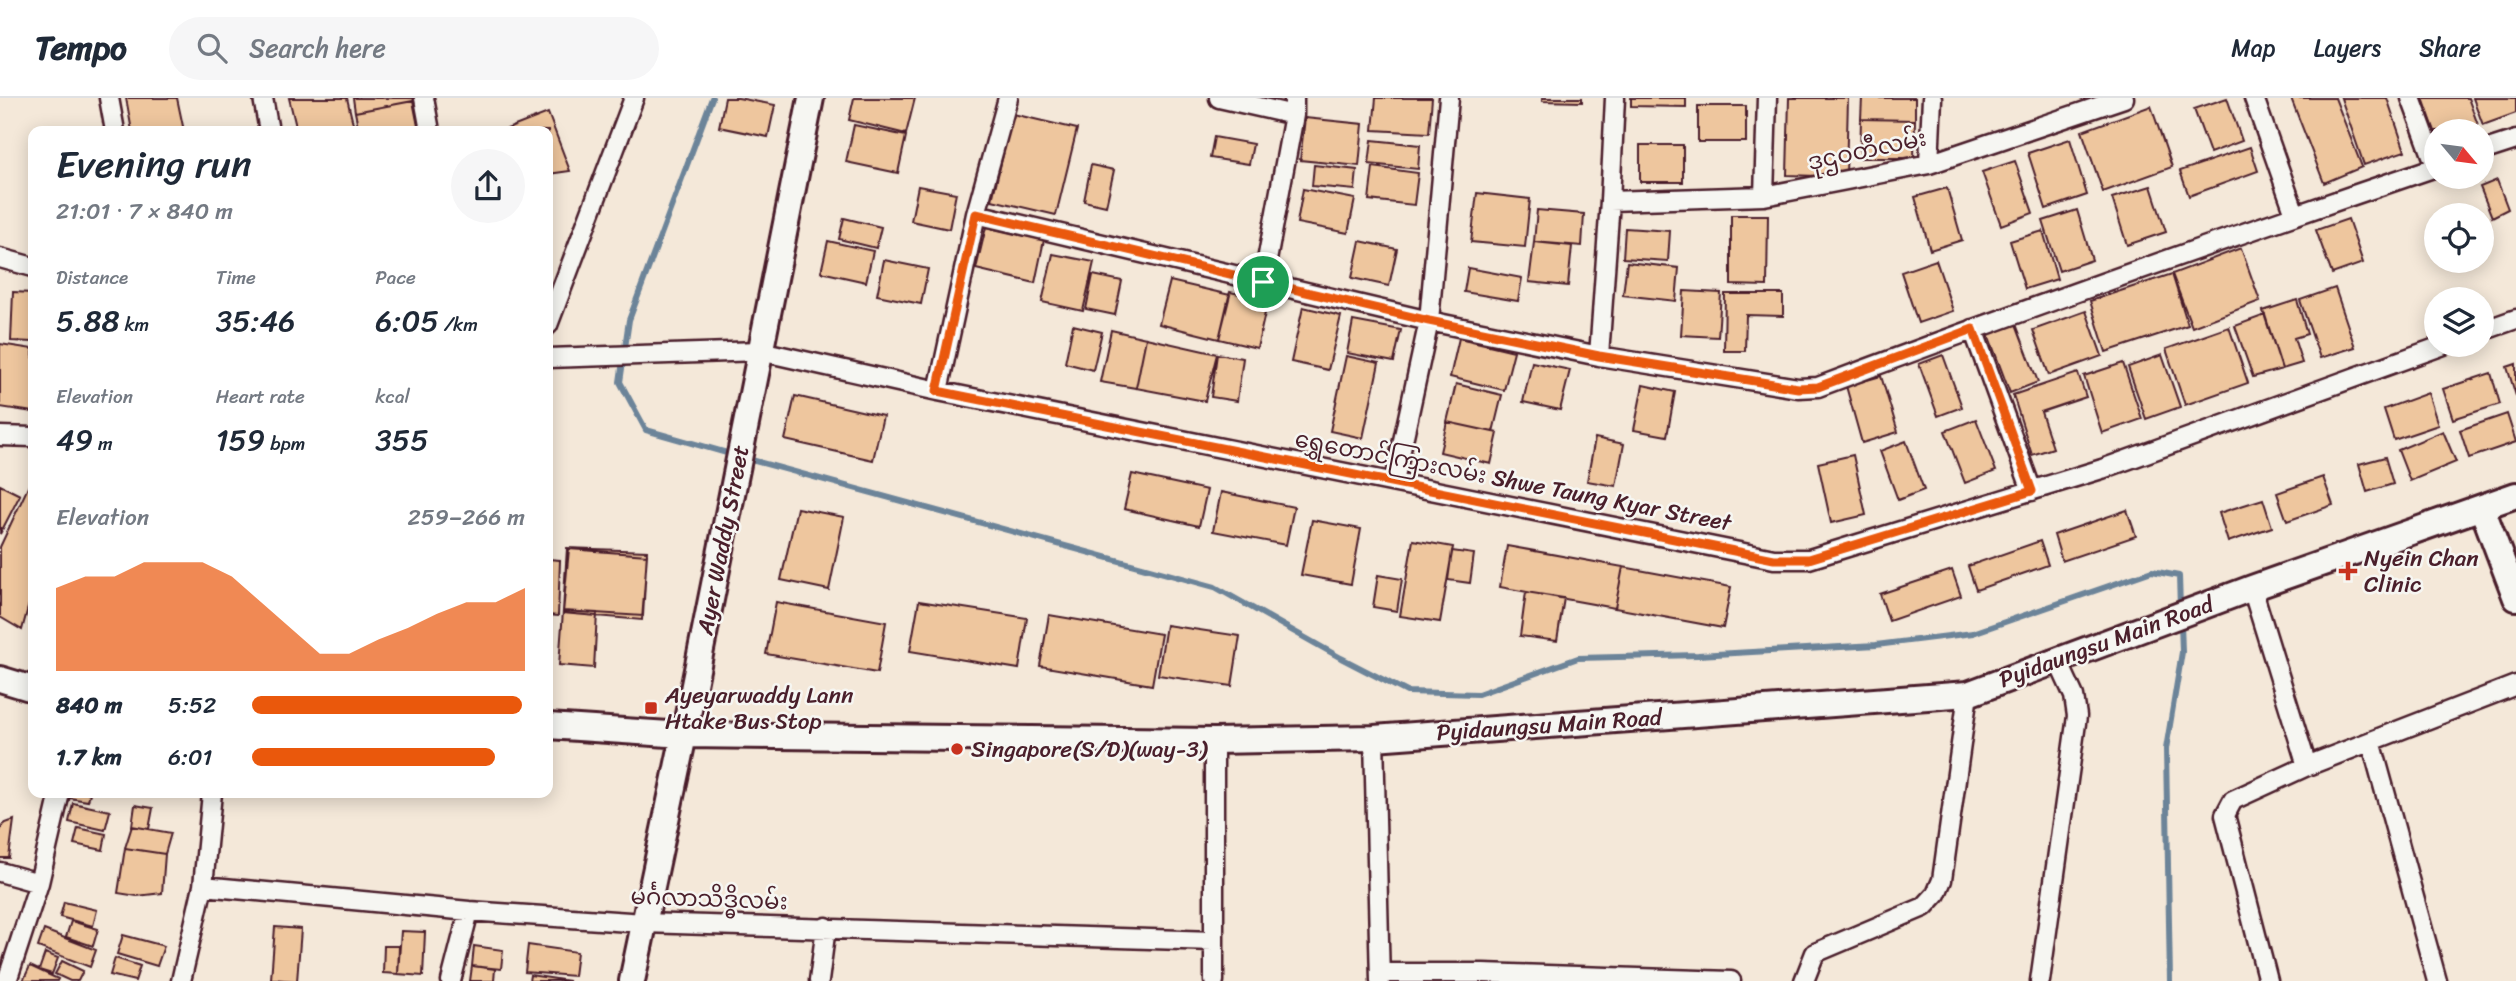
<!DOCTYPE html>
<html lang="en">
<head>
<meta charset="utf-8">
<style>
  :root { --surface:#fff; --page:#f6f6f7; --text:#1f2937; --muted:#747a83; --line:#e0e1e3; --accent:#ea580c }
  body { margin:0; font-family:Sriracha,"Noto Sans Myanmar",sans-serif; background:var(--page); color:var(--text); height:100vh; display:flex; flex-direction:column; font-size:26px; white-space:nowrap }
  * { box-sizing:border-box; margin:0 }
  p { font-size:23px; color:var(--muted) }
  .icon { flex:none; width:38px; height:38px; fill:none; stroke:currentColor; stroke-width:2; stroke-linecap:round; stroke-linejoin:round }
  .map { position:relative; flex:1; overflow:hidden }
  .drawer { position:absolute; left:28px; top:28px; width:525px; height:672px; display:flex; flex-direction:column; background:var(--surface); border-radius:14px; box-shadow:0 4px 18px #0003 }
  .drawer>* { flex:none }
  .needle { width:46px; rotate:119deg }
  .buttons { position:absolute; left:2424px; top:21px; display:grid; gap:14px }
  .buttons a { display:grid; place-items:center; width:70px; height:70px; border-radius:50%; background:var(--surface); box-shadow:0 4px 18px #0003; font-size:35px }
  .pin { position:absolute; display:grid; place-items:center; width:60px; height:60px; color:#fff; margin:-30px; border:4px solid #fff; border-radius:50%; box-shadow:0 2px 7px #0007 }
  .round { display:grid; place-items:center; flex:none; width:74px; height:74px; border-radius:37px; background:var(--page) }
  .head { display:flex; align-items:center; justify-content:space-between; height:119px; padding:0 28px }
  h1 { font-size:38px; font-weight:600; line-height:52px }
  .metrics { display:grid; grid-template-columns:repeat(3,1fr); gap:10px; height:119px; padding:7px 28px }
  .metrics div { display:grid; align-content:center }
  .metrics b { font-size:30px; font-weight:600 }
  .metrics small { font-size:19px; font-weight:400 }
  .metrics p { font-size:19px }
  .chart { height:196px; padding:14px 28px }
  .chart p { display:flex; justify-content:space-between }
  .chart svg { width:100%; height:126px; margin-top:7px; fill:var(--accent); opacity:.7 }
  ul { padding:0 28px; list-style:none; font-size:23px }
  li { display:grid; grid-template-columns:112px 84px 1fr; align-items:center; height:52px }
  li i { height:18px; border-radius:9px; background:var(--accent) }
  header { display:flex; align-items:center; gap:42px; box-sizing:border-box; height:98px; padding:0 35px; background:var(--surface); border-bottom:2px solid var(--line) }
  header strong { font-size:33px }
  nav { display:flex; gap:38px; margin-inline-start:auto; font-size:24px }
  .search { width:490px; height:63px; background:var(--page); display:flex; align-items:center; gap:18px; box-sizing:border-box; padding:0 24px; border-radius:38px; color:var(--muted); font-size:26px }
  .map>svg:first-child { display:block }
</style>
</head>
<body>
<header>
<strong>Tempo</strong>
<div class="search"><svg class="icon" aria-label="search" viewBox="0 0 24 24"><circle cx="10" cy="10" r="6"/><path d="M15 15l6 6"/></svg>Search here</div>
<nav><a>Map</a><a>Layers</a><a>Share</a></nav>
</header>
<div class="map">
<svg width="2516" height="883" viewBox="0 0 2516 883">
  <rect width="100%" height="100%" fill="#f4e8d9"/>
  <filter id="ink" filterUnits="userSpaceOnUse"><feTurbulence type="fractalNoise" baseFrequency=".0143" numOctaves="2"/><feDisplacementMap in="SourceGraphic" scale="14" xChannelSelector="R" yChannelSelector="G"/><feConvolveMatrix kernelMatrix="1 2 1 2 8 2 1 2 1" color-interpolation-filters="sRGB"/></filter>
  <g filter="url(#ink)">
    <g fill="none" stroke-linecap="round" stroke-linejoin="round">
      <path stroke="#6c8499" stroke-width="6" d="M712,0L629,222L620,284L646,332L734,357
        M744,360L1215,489L1341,560L1407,594L1478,596L1578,560L1698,557L1876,547L1973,535L2152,473L2179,478L2180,510
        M2170,883L2166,651L2182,554L2181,524"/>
    </g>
    <path fill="#eec69e" stroke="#4a1f2b" stroke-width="2" d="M126,0H177L184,33H132Z
      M289,0H347L354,30L339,33H297Z
      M353,0H417L418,2L355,14Z
      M725,0H738L775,7L768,39L719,29Z
      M854,0H915L906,36L849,22Z
      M1376,0H1432L1429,35L1373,32Z
      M1542,0H1582V4L1542,3Z
      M1631,0H1686V9L1631,8Z
      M1789,0H1848L1846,79L1787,77Z
      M1862,0H1915V22L1861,21Z
      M2227,0L2242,43L2210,55L2194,11Z
      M2291,0H2335L2362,69L2324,85Z
      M2341,0H2387L2405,53L2364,67Z
      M2423,0H2468L2478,27L2463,33H2436V36Z
      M2473,0H2516V15L2483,27Z
      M413,3L419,33H359L355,14Z
      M1698,8H1746V44H1698Z
      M2151,8L2172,69L2103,94L2082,33Z
      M548,15L570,73L548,76V33H502Z
      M1013,16L1077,31L1056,117L992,102Z
      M1305,20L1363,26L1359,68L1300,62Z
      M1861,21L1915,22L1914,60H1860Z
      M854,27L906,38L898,75L846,64Z
      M1214,39L1253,46L1249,66L1210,60Z
      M2070,41L2087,97L2046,111L2028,55Z
      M1372,42L1420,47L1418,71L1369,66Z
      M1640,47H1683V84H1640Z
      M2250,49L2258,73L2189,98L2180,73Z
      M2015,63L2033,115L2001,127L1982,74Z
      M1091,67L1114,72L1106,108L1084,103Z
      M1314,67L1357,72L1355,92L1312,88Z
      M1373,69L1418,75L1414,107L1369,102Z
      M2497,82L2508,111L2492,119L2480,89Z
      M918,88L956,95L949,131L911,123Z
      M2151,88L2166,134L2127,147L2112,100Z
      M1947,90L1962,142L1930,152L1915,99Z
      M1303,91L1355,101L1348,135L1297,125Z
      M1477,95L1530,101L1525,149L1471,144Z
      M1537,112L1584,116L1582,148L1534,144Z
      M2077,112L2092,162L2059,173L2043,123Z
      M1731,117H1768L1767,188L1731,187Z
      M844,120L881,129L876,150L839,141Z
      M2348,121L2363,165L2332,176L2316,132Z
      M986,129L1044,142L1035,185L976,171Z
      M1625,130L1670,133L1668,163L1623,160Z
      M2043,133L2057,181L2025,191L2010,143Z
      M828,143L873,153L866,184L821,174Z
      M1360,143L1397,151L1389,188L1352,180Z
      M1534,144L1572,148L1568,188L1529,184Z
      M2241,150L2260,203L2192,229L2172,176Z
      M1053,156L1094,164L1083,213L1042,204Z
      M884,162L928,171L921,206L877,197Z
      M1936,162L1953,213L1918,225L1901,174Z
      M1627,164L1679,170L1676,203L1623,197Z
      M1468,170L1522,180L1518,203L1464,194Z
      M2172,176L2188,227L2106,254L2090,203Z
      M1093,177L1122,183L1115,217L1086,211Z
      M1170,183L1230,197L1219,241L1159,226Z
      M2335,190L2355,249L2320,260L2300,202Z
      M1684,193L1721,195L1718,239L1681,237Z
      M13,194L33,195V244L11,243Z
      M1230,194L1268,202L1257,250L1219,241Z
      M1725,196H1783V218L1746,217L1745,253H1724Z
      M2297,202L2307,236L2294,240L2302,265L2282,271L2263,213Z
      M1303,209L1341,218L1328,272L1291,264Z
      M2086,213L2102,258L2049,277L2033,232Z
      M2265,217L2282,271L2253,279L2235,228Z
      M1353,223L1401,232L1394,264L1347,255Z
      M2016,226L2038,284L2010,295L1988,236Z
      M1073,227L1102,234L1093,272L1065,265Z
      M2229,229L2248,285L2185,307L2166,251Z
      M1111,232L1146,240L1136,290L1100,284Z
      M1146,240L1217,256L1205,303L1136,290Z
      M1459,240L1514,253L1504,292L1450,279Z
      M0,246L33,251V314L0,309Z
      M1217,256L1243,260L1237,303L1211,299Z
      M1943,257L1962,309L1938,318L1919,266Z
      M2162,257L2180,309L2146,321L2128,269Z
      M1346,258L1379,265L1363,340L1330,333Z
      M1532,264L1570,272L1560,312L1523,304Z
      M2123,265L2142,321L2102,335L2084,278Z
      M2516,266V298L2507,269Z
      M2078,275L2086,299L2041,314L2053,350L2032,357L2013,297Z
      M2491,275L2500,306L2453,321L2443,291Z
      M1881,278L1898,334L1862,345L1846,288Z
      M1456,286L1502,297L1493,334L1447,324Z
      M1643,287L1675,294L1667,338L1634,332Z
      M2428,295L2438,327L2394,342L2384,311Z
      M795,298L883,318L873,362L785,342Z
      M2507,316L2516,344L2469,360L2460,332Z
      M1976,321L1996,373L1965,385L1945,333Z
      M1447,324L1498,335L1491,366L1440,354Z
      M2443,333L2456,364L2410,383L2398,352Z
      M1595,340L1624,346L1616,388L1587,383Z
      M1906,343L1924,392L1898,402L1880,353Z
      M1853,357L1866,417L1831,425L1818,365Z
      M2385,359L2393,386L2367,394L2359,366Z
      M1132,376L1207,392L1199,428L1124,411Z
      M2323,379L2333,407L2287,423L2277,395Z
      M0,387L20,397L0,436Z
      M29,387L33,389V491L22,532L0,519V449Z
      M1221,394L1294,409L1286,447L1213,433Z
      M2263,401L2272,429L2228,444L2219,415Z
      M797,410L844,419L829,492L781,482Z
      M2127,412L2136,438L2062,463L2054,437Z
      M1312,422L1361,431L1351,486L1301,477Z
      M1413,442L1453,449L1440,524L1400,518Z
      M2040,443L2048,467L1976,492L1968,468Z
      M1507,448L1623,469L1615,510L1500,489Z
      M567,450L647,453L643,518L563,513Z
      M569,451L647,457L642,522L563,515Z
      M1452,453L1474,456L1470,485L1448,482Z
      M548,461L560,462L558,518L548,517Z
      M1623,469L1731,489L1723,530L1615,510Z
      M1952,472L1961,498L1889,523L1880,496Z
      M1378,477L1402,481L1397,513L1373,509Z
      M1526,494L1564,500L1557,543L1520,538Z
      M919,503L1027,520L1019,571L910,553Z
      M776,504L886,524L877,575L766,556Z
      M563,513L597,515L594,570L559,567Z
      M1049,517L1161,536L1152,587L1040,568Z
      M1166,527L1240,538L1232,588L1158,577Z
      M69,695H90L88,703L69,700Z
      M73,705L110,713L105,732L69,724Z
      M135,707L153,710L149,731L132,728Z
      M14,722L9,760H0V733L3,726Z
      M132,728L171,735L165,756L125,750Z
      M78,730L106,736L103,752L74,746Z
      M125,750L165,756L162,795L137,798L118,795Z
      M64,804L97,812L93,828L60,819Z
      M71,823L98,831L93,848L66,839Z
      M275,829L301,831L297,883L271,881Z
      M44,832L96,852L90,869L38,849Z
      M401,833L425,834L423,878L398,876Z
      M123,837L164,848L157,868L117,856Z
      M528,847L577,854L574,878L525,874Z
      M384,848H399L398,876L383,875Z
      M474,848L503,852L501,871L472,868Z
      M45,855L58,860L52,876L39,872Z
      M115,860L140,868L135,883L110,877Z
      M62,863L83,873L78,883H70L55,876Z
      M30,868L58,881L57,883H23Z
      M472,868L495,871L494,883H470Z
      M530,877L569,883H529Z"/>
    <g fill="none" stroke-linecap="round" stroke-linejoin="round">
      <defs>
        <path id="street" d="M109,0L115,33
          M263,0L269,33
          M424,0L430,33
          M1219,0L1294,17
          M2254,0L2295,116
          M2411,0L2436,68
          M2482,53L2516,42
          M1929,66L1932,0
          M1764,98L1767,0
          M1610,103L1764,98L1929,66L2124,0
          M976,116L1429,223L1599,258L1798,290L1818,289C2023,212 2229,139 2436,69
          M0,160L33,169
          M1263,184L1294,17V0
          M548,227L634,0
          M1973,231L2032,393
          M2482,233L2516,221
          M1599,258L1610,103L1615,0
          M548,260L760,253L938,293L1774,461H1809L2102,371L2444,247
          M938,293L976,116L1008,0
          M0,338L33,339
          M1394,384L1429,223L1449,0
          M2252,490L2307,668
          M1374,640L1380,883
          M1214,643V883
          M2371,643L2437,883
          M0,774L39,785
          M203,788L469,813L644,825L1214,843
          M1380,875H1483L1731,883
          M7,883L39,785L60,695
          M181,883L203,788L212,695
          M451,883L469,813
          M819,883L826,829
          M1804,883L1815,855L1924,809L1936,796L1942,782L1968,596
          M2040,883L2077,618L2074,598L2057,561
          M2268,883L2225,717L2233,702L2307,668L2516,587"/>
        <path id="secondary" d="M2482,410L2516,500
          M0,581L33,591
          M548,628L684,637L1214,643L1374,640L1968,596L2252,490L2516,397
          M632,883L684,637L811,0"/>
      </defs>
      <use href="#street" stroke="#4a1f2b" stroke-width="23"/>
      <use href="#secondary" stroke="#4a1f2b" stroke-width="30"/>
      <use href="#street" stroke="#f6f6f2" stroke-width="18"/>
      <use href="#secondary" stroke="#f6f6f2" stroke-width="24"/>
    </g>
  </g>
  <g fill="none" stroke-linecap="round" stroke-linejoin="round" filter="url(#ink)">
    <defs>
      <path id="route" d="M976,116L1429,223L1599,258L1798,290L1818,289L1973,231L2032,393L1809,461H1774L937,293Z"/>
    </defs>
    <use href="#route" stroke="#fff" stroke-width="14"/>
    <use href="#route" stroke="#ea580c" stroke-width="9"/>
  </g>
  <g fill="#c8321e" stroke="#f6f6f2" stroke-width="2.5">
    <path d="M2344.5 462.5h7v7h7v7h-7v7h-7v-7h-7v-7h7z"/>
    <rect x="644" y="603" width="14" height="14" rx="3.5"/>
    <circle cx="957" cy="651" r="7"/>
  </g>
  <g text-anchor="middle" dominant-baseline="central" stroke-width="5" stroke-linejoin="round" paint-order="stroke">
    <g font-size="23" fill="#4a1f2b" stroke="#f6f6f2">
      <text transform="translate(1867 52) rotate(-12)">ဒုဌဝတီလမ်း</text>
      <text transform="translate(1513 383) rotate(11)">ရွှေတောင်ကြားလမ်း Shwe Taung Kyar Street</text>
      <text transform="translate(723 442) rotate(-79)">Ayer Waddy Street</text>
      <text transform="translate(2106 544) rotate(-20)">Pyidaungsu Main Road</text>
      <text transform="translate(1549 627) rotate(-4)">Pyidaungsu Main Road</text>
      <text transform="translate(709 801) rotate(2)">မင်္ဂလာသိဒ္ဓိလမ်း</text>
    </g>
    <g font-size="23" fill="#4a1f2b" stroke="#f6f6f2" text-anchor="start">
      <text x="2364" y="460">Nyein Chan<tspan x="2364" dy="26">Clinic</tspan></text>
      <text x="665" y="597">Ayeyarwaddy Lann<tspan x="665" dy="26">Htake Bus Stop</tspan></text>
      <text x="971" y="651">Singapore(S/D)(way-3)</text>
    </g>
  </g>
</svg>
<div class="buttons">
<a><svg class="needle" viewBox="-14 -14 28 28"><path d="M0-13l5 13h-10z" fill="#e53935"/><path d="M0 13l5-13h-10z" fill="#747a83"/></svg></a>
<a><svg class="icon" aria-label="locate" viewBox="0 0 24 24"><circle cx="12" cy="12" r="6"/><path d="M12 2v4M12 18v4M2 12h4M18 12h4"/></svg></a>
<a><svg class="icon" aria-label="layers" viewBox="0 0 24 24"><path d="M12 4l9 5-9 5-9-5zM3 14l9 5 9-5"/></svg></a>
</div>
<div class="pin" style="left:1263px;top:184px;background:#1e9e55"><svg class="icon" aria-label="arrive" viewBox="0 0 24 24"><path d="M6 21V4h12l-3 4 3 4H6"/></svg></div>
<section class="drawer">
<div class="head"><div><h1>Evening run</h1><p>21:01 · 7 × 840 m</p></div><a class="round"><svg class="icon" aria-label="share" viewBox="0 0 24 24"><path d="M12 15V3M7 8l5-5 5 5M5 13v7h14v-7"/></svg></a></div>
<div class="metrics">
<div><p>Distance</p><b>5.88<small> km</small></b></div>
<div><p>Time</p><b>35:46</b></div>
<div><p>Pace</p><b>6:05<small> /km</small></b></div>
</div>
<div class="metrics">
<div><p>Elevation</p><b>49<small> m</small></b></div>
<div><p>Heart rate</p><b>159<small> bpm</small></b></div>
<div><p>kcal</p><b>355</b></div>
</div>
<div class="chart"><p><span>Elevation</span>259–266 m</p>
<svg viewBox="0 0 160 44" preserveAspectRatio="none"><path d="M0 44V15L10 11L20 11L30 6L40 6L50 6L60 11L70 20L80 29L90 38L100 38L110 33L120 29L130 24L140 20L150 20L160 15V44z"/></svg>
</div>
<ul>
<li><b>840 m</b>5:52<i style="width:99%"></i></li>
<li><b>1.7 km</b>6:01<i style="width:89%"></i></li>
</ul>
</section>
</div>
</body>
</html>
